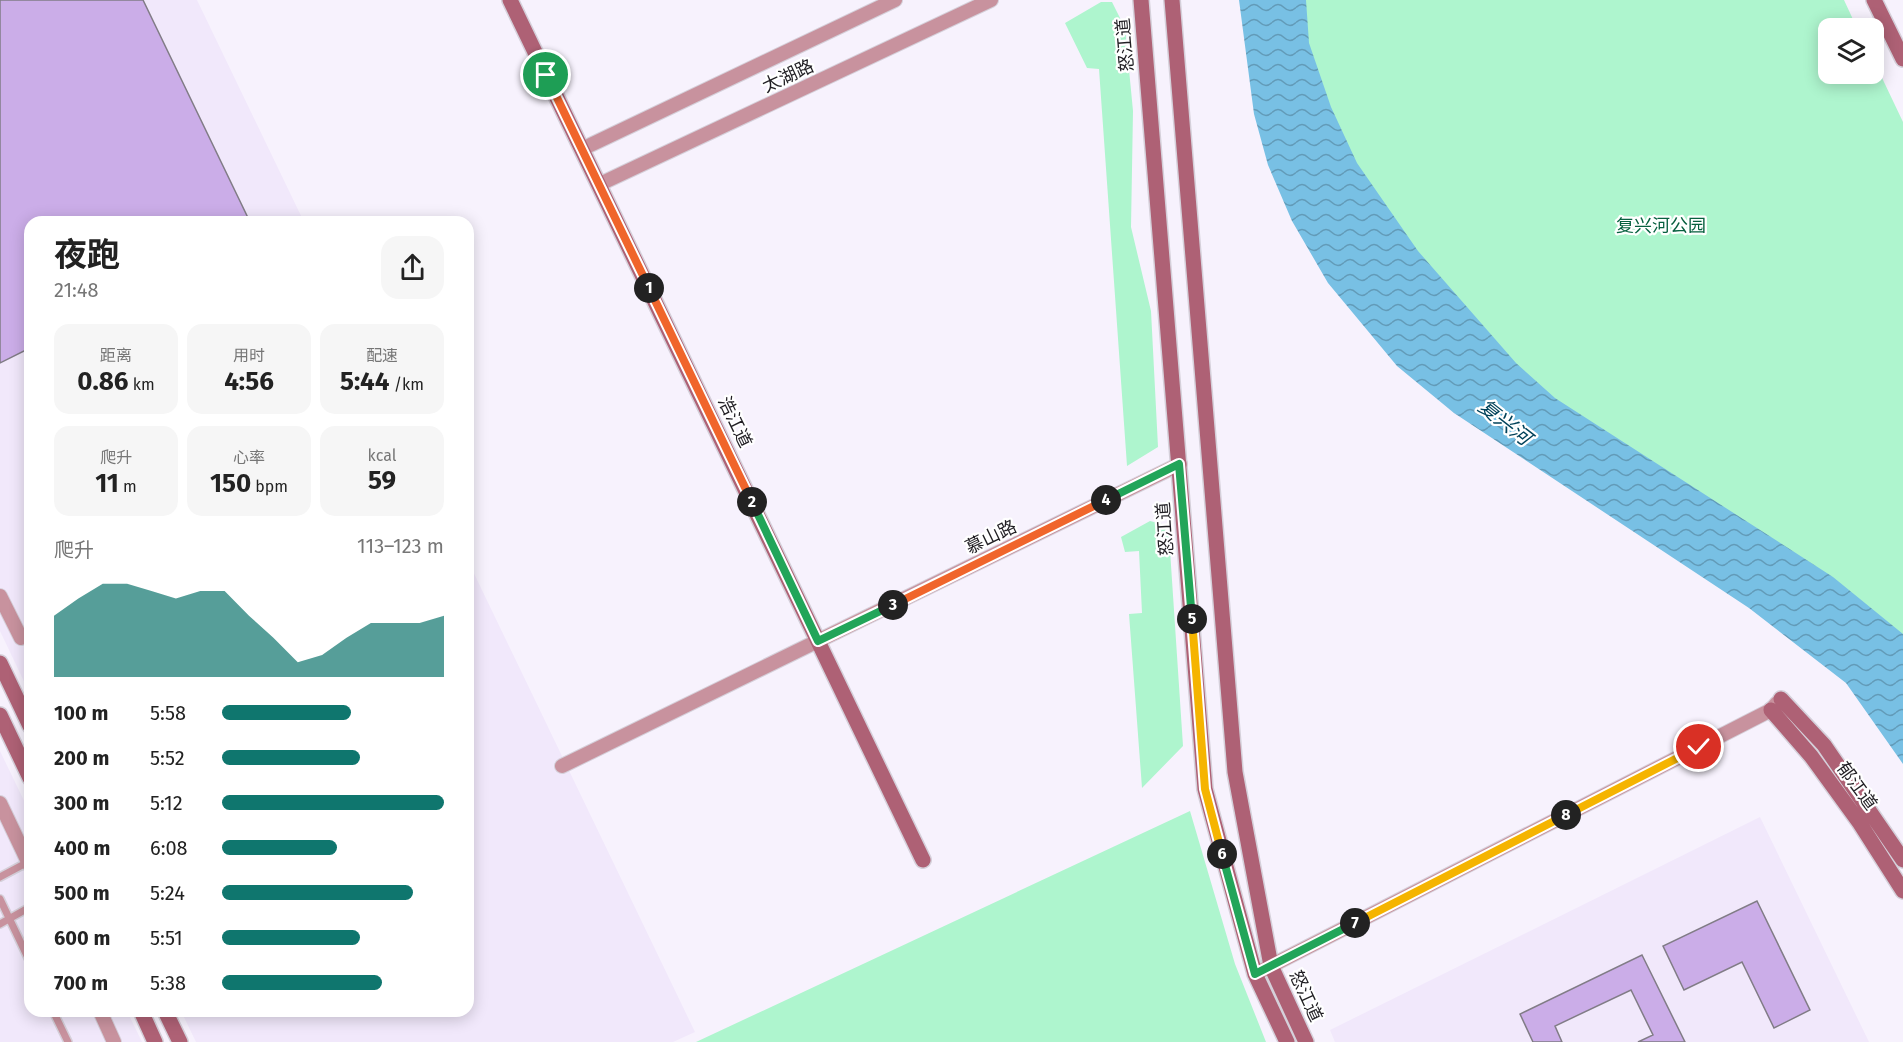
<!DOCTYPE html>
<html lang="zh">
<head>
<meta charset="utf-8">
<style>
  :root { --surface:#fff; --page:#f6f6f6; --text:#222; --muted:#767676; --accent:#0f766e }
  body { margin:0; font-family:"Fira Sans","Noto Sans SC",sans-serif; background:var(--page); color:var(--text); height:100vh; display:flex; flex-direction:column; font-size:22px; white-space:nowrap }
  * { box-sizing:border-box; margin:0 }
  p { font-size:20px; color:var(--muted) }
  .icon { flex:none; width:33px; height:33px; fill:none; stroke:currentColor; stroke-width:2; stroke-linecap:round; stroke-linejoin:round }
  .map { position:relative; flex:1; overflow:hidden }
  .details { position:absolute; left:24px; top:216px; width:450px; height:801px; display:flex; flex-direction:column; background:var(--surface); border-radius:18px; box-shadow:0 3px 15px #0003 }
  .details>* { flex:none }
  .fabs { position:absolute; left:1818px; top:18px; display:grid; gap:12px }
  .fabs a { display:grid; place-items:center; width:66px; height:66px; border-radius:12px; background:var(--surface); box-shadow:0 3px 15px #0003; font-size:30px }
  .pin { position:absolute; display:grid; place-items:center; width:51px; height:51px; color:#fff; margin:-26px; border:3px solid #fff; border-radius:50%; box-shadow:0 2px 6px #0007 }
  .km { position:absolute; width:30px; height:30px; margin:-15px; border-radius:50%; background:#222; color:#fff; font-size:16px; line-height:30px; text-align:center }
  .round { display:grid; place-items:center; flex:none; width:63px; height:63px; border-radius:18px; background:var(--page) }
  .overview { display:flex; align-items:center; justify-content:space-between; height:102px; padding:0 30px }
  h1 { font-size:33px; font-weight:700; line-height:45px }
  .stats { display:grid; grid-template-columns:repeat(3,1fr); gap:9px; height:102px; padding:6px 30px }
  .stats div { display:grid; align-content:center; border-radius:15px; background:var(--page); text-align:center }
  .stats b { font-size:26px; font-weight:700 }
  .stats small { font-size:16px; font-weight:400 }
  .stats p { font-size:16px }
  .chart { height:168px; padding:12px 30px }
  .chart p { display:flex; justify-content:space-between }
  .chart svg { width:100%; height:108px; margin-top:6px; fill:var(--accent); opacity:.7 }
  ul { padding:0 30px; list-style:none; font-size:20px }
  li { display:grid; grid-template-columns:96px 72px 1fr; align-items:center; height:45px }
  li i { height:15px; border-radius:8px; background:var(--accent) }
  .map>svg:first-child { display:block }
</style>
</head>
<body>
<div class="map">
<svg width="1903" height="1042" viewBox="0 0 1903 1042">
  <defs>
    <pattern id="water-waves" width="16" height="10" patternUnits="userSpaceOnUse" patternTransform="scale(1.5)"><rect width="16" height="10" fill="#78c0e4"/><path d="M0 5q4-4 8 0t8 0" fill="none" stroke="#629bb8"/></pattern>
  </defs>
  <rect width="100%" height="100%" fill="#f7f2fd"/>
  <path fill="#f1e8fb" d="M0,0H197L304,222H30V694L0,631Z
    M468,561L695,1032L673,1042H196L181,1011H468Z
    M0,751L30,813V1011H127L142,1042H0Z
    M1760,817L1869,1042H1335L1330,1030Z"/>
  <path fill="#aef5ce" d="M1283,0H1844L1857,28H1828V74H1874V61L1903,122V692L1440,348L1307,112Z
    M1101,2H1112L1125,28L1133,111L1131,227L1151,311L1158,447L1127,466L1099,69L1087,68L1065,23Z
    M1150,521L1162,524L1169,535L1183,746L1142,788L1129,614L1142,613L1139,551L1125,552L1121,537Z
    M1190,811L1235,964L1266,1042H696Z"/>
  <path fill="url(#water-waves)" d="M1239,0H1306L1309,43L1331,107L1357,163L1418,251L1516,363L1555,398L1833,577L1903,634V764L1846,683L1749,608L1454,413L1397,366L1328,283L1292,221L1268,165L1254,114Z"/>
  <path fill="#cbade8" stroke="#817c86" stroke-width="1.5" d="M0,0H143L250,222H30V348L0,363Z
    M1757,901L1810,1010L1774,1028L1742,962L1684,990L1663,946Z
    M1642,955L1685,1042H1638L1653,1035L1631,990L1555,1026L1562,1042H1533L1520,1014Z"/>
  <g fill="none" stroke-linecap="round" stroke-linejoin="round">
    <defs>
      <path id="lane" d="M0,877L28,862
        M0,899L30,962
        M0,924L30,907
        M53,1011L68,1042"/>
      <path id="street" d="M582,149L895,0
        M600,184L991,0
        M0,596L21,638
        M562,766L1180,464
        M0,803L30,866
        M1255,974L1771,710L1777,703
        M100,1011L114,1042"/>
      <path id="secondary" d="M510,0L923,860
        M1141,0L1205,789L1255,974L1287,1042
        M1172,0L1235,772L1271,966L1306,1042
        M1874,0L1903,59
        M0,663L30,726
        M1781,699L1824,745L1903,860
        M1771,710L1811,756L1859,822L1903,891
        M0,715L30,778
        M141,1011L155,1042
        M165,1011L180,1042"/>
    </defs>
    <use href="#lane" stroke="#d5d0da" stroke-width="10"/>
    <use href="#street" stroke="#d5d0da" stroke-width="16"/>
    <use href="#secondary" stroke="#d5d0da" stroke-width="18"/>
    <use href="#lane" stroke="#c8929e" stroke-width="7"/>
    <use href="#street" stroke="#c8929e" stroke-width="14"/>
    <use href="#secondary" stroke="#ae6175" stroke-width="15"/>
  </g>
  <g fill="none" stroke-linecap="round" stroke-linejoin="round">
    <defs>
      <path id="split-1" d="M546,75L649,288"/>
      <path id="split-2" d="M649,288L752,502"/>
      <path id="split-3" d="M752,502L818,641L893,605"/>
      <path id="split-4" d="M893,605L1106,500"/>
      <path id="split-5" d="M1106,500L1179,464L1192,619"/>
      <path id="split-6" d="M1192,619L1205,789L1222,854"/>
      <path id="split-7" d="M1222,854L1255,974L1355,923"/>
      <path id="split-8" d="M1355,923L1566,815"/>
      <path id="split-9" d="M1566,815L1699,747"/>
    </defs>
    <use href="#split-1" stroke="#fff" stroke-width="12"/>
    <use href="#split-2" stroke="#fff" stroke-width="12"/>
    <use href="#split-3" stroke="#fff" stroke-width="12"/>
    <use href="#split-4" stroke="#fff" stroke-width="12"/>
    <use href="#split-5" stroke="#fff" stroke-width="12"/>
    <use href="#split-6" stroke="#fff" stroke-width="12"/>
    <use href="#split-7" stroke="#fff" stroke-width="12"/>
    <use href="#split-8" stroke="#fff" stroke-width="12"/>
    <use href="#split-9" stroke="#fff" stroke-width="12"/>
    <use href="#split-1" stroke="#f0652b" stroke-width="8"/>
    <use href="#split-2" stroke="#f0652b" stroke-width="8"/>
    <use href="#split-3" stroke="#22a559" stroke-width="8"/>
    <use href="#split-4" stroke="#f0652b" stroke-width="8"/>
    <use href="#split-5" stroke="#22a559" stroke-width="8"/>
    <use href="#split-6" stroke="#f5b400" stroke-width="8"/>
    <use href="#split-7" stroke="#22a559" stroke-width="8"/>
    <use href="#split-8" stroke="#f5b400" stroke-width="8"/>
    <use href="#split-9" stroke="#f5b400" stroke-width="8"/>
  </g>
  <g text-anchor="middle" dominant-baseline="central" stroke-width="4.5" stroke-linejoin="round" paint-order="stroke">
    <g font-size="18" fill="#201e23" stroke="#fff">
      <text transform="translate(1125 45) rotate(-95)">怒江道</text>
      <text transform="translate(788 76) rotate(-25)">太湖路</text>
      <text transform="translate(735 422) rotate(64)">浩江道</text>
      <text transform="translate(1165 529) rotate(-94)">怒江道</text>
      <text transform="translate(991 537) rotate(-26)">慕山路</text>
      <text transform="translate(1857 786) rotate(54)">郁江道</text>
      <text transform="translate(1306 996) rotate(65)">怒江道</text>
    </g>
    <g font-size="18" fill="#07603f" stroke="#fff">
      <text x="1661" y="226">复兴河公园</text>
    </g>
    <g font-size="20" font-style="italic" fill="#01425a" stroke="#fff">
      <text transform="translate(1505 422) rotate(38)">复兴河</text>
    </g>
  </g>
</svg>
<div class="fabs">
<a><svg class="icon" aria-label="layers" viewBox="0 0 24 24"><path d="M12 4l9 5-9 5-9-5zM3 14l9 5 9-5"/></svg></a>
</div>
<div class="pin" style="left:546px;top:75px;background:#1e9e55"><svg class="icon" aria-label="arrive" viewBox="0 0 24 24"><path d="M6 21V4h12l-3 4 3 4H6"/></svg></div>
<div class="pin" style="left:1699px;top:747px;background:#d93025"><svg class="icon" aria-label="check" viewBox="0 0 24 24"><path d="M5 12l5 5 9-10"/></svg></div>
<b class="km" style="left:649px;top:288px">1</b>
<b class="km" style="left:752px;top:502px">2</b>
<b class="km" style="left:893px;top:605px">3</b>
<b class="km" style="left:1106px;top:500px">4</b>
<b class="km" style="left:1192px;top:619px">5</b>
<b class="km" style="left:1222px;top:854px">6</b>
<b class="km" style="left:1355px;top:923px">7</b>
<b class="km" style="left:1566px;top:815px">8</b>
<section class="details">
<div class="overview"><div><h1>夜跑</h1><p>21:48</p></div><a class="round"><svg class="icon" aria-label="share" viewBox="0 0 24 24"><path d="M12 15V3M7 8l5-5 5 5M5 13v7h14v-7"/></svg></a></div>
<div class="stats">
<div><p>距离</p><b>0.86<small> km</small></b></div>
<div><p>用时</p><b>4:56</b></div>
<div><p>配速</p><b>5:44<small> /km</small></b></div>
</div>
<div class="stats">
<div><p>爬升</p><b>11<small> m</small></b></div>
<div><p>心率</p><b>150<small> bpm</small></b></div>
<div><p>kcal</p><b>59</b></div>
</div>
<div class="chart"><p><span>爬升</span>113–123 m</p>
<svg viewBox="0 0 160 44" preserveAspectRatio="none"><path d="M0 44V19L10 12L20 6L30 6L40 9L50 12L60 9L70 9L80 19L90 28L100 38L110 35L120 28L130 22L140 22L150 22L160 19V44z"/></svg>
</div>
<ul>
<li><b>100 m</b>5:58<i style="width:58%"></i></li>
<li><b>200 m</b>5:52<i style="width:62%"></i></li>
<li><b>300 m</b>5:12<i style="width:100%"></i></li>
<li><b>400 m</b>6:08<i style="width:52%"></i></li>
<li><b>500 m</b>5:24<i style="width:86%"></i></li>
<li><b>600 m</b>5:51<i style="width:62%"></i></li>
<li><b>700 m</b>5:38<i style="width:72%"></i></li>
</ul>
</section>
</div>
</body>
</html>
